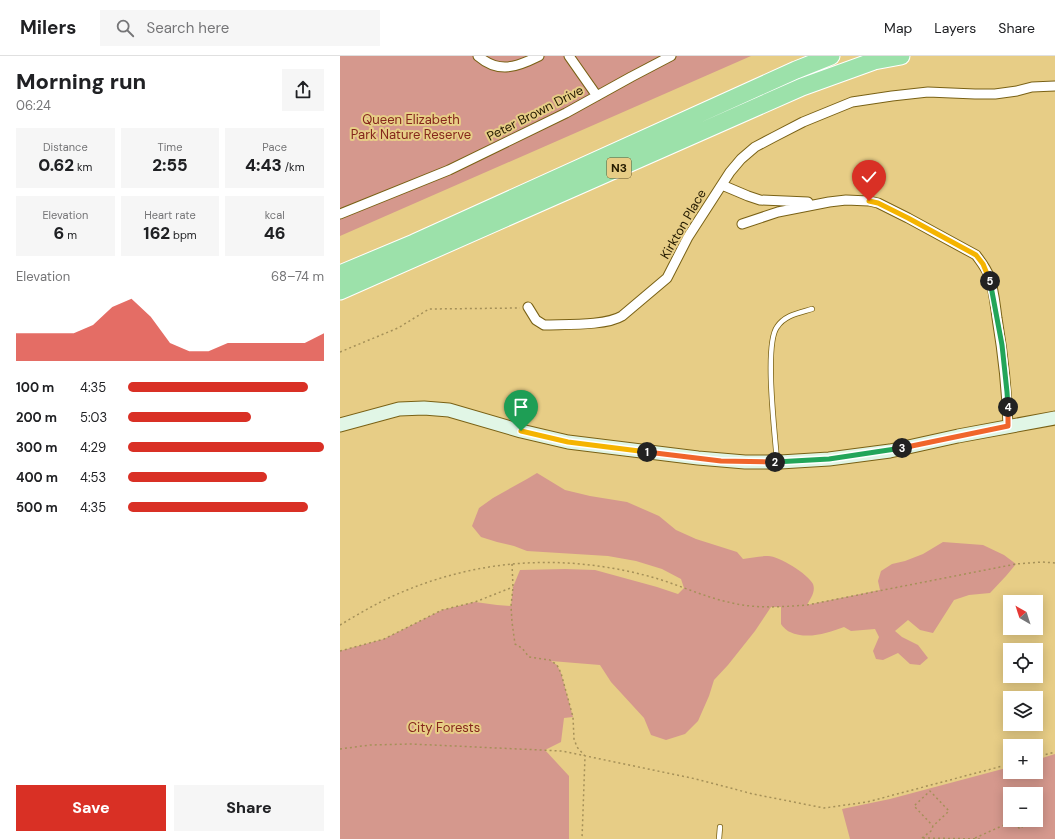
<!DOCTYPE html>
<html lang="en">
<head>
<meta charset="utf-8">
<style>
  :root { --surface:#fff; --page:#f6f6f6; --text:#202124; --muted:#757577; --line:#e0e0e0; --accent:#d93025 }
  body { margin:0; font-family:"DM Sans",sans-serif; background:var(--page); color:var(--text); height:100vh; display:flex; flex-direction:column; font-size:15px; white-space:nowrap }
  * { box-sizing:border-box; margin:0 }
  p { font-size:13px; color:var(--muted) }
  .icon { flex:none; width:22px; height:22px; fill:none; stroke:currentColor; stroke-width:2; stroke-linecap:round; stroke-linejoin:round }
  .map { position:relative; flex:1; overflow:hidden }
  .drawer { display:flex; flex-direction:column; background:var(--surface); width:340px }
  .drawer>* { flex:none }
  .needle { width:26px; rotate:321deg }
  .buttons { position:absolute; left:663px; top:539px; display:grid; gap:8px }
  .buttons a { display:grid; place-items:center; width:40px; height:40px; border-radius:0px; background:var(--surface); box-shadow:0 2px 10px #0003; font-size:20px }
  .pin { position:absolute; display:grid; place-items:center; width:34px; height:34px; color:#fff; margin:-41px -17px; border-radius:50% 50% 50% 0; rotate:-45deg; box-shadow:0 0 4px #0007 }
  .pin .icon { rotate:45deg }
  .km { position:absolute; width:20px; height:20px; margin:-10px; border-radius:50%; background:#222; color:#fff; font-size:11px; line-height:20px; text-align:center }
  .round { display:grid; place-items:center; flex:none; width:42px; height:42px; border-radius:0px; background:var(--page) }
  .headline { display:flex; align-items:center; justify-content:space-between; height:68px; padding:0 16px }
  h1 { font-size:22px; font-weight:800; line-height:30px }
  .stats { display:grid; grid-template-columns:repeat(3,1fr); gap:6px; height:68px; padding:4px 16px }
  .stats div { display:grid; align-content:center; border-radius:0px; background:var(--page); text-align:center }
  .stats b { font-size:17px; font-weight:800 }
  .stats small { font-size:11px; font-weight:400 }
  .stats p { font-size:11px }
  .chart { height:112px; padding:8px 16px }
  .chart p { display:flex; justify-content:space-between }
  .chart svg { width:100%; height:72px; margin-top:4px; fill:var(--accent); opacity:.7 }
  .cta { display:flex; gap:8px; margin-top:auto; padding:8px 16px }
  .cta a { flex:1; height:46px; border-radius:0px; background:var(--accent); color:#fff; font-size:16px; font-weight:800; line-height:46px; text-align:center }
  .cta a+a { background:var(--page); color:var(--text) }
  ul { padding:0 16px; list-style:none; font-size:13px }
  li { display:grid; grid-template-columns:64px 48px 1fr; align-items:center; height:30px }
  li i { height:10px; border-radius:5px; background:var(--accent) }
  header { display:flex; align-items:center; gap:24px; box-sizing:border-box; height:56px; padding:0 20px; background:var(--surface); border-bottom:1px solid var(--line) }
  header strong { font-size:19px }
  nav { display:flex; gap:22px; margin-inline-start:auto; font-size:14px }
  .search { width:280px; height:36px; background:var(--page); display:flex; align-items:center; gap:10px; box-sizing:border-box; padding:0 14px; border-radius:0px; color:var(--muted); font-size:15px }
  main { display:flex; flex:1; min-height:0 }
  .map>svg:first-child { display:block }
</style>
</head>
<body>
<header>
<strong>Milers</strong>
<div class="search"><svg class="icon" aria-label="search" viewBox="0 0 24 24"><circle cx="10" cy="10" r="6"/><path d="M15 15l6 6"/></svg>Search here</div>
<nav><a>Map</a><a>Layers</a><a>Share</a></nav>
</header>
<main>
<section class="drawer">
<div class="headline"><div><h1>Morning run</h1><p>06:24</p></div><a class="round"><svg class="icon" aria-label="share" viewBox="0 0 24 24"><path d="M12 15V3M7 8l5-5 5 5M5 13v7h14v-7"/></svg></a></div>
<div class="stats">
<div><p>Distance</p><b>0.62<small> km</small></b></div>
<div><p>Time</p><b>2:55</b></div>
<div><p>Pace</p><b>4:43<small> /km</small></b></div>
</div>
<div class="stats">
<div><p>Elevation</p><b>6<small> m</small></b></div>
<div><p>Heart rate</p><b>162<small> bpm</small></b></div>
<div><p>kcal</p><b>46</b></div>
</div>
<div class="chart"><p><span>Elevation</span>68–74 m</p>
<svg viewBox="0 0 160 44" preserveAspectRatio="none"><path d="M0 44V27L10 27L20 27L30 27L40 22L50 11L60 6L70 17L80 33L90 38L100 38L110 33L120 33L130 33L140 33L150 33L160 27V44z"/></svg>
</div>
<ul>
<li><b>100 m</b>4:35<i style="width:92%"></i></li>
<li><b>200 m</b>5:03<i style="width:63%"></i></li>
<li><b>300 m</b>4:29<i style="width:100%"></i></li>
<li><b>400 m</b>4:53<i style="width:71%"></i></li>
<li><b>500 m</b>4:35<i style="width:92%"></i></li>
</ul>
<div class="cta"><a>Save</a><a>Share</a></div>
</section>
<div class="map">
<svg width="715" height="783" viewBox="0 0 715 783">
  <rect width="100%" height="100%" fill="#e7cd86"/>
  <path fill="#d5988d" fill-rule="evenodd" d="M0,0H411L0,180Z
    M197,417L225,434L250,440L287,446L319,460L336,474L356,483L397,496L403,503C411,502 420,500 428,500C439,500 468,518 473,528C476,536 470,543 467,549L540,534L538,525L541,515L552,508L565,505L583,498L603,486L643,489L664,499L676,508L666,520L650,537L629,539L614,544L593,577L580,574L568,564L555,575L562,581L578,589L588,602L580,609L570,608L558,597L543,604L536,603L533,595L539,581L535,573L511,575L504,571C488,577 467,584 450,576C447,575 443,571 441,568V551H431L415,575L388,609L374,624L369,640L358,665L345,678L326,684L311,679L304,662L271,626L260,609L211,605L217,609L221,617L233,661L224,662L221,686L205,694L229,720V783H0V595L44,583L102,554L135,546L157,549L171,550L173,531L180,514L225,513L255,514L317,531L338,538L344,532L341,523L322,513L296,505L268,500L187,495L174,490L157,486L141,481L132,470L139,452L153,442L187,423Z
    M715,698V783H510L502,753L550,743L670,711V716H696V704ZM670,738H696V764H670Z"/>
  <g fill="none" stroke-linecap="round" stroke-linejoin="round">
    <defs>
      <path id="service" d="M437,405C435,378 424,289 437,271C445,259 459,257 472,253
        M379,783L380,771"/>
      <path id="minor" d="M138,0C159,18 177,11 199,0
        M229,0L257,40
        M382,129L408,140L420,144L468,146
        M0,158L109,114L226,57L291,21L331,0
        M402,168L438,156L489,146L506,144L529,145L538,147L568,162L636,199C641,206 646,212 649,220C654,233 655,248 657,262C663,298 667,334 668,370
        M188,251L196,264L204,269C224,268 266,270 282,260L327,222L348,181L390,116L401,103L415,91L434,81L463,66L512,46L552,40L588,36L635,38H655L677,35L692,31L715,30"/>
      <path id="secondary" d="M0,369L59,353L84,352L109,354L181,375L228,386L358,402L405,406H440L489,403L550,395L618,380L715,362"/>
      <path id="motorway" d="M0,218L74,187L456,14L491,0
        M0,235L462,31L534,5L561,0"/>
    </defs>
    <use href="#service" stroke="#796115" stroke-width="6"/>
    <use href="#minor" stroke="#796115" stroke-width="11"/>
    <use href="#secondary" stroke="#796115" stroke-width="15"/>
    <use href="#motorway" stroke="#fff" stroke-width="19"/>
    <path stroke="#a59058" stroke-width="1.5" stroke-dasharray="2 3" stroke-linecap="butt" d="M0,296L58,272L89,253L180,252
      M172,508L173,531L171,550L172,566L175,588L182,592L189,601L210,604L217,609L221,617L233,661L234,683L237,691L245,700L242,783
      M0,569C17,559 35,548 53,540C135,503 221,497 308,520C335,527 361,540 388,546C414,553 441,551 467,549L676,508L702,506L715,507
      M0,595L44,583L102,554L135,546L173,531
      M0,693L30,689L71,688L222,695L356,723L413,738L484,752L527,746L670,708
      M696,701L715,696
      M683,738H685
      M696,749L700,754L696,757
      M670,750L664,755L670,763
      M671,764L680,773L689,764
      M582,782L591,775L593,770L609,755L590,735L574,750L593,770
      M583,782L643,783
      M635,782L664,769L670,764"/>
    <use href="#service" stroke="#fff" stroke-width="4.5"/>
    <use href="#minor" stroke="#fff" stroke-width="9"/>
    <use href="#secondary" stroke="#e1f6e6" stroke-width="13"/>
    <use href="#motorway" stroke="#9ce1aa" stroke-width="17"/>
  </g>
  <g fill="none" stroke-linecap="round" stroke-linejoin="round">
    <defs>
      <path id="split-1" d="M181,375L228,386L307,396"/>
      <path id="split-2" d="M307,396L381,405L435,406"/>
      <path id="split-3" d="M435,406L489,403L562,392"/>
      <path id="split-4" d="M562,392L668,370V351"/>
      <path id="split-5" d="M650,225L662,289L667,336L668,351"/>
      <path id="split-6" d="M529,145L538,147L568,162L636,199L643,208L650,225"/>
    </defs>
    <use href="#split-1" stroke="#fff" stroke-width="8"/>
    <use href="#split-2" stroke="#fff" stroke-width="8"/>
    <use href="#split-3" stroke="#fff" stroke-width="8"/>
    <use href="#split-4" stroke="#fff" stroke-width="8"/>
    <use href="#split-5" stroke="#fff" stroke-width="8"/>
    <use href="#split-6" stroke="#fff" stroke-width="8"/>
    <use href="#split-1" stroke="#f5b400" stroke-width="5"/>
    <use href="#split-2" stroke="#f0652b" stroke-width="5"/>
    <use href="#split-3" stroke="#22a559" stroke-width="5"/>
    <use href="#split-4" stroke="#f0652b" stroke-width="5"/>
    <use href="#split-5" stroke="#22a559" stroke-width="5"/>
    <use href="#split-6" stroke="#f5b400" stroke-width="5"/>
  </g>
  <g text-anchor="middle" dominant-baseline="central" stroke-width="4" stroke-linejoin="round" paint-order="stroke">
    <rect fill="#e7cd86" stroke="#5f5028" stroke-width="1" x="267" y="102" width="24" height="20" rx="3"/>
    <g font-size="12" font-weight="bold" fill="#251b00">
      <text x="279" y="112">N3</text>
    </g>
    <g font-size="13" fill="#251b00" stroke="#e7cd86">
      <text transform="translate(195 57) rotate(-27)">Peter Brown Drive</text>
      <text transform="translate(343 168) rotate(-60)">Kirkton Place</text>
    </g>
    <g font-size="13" fill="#85271c" stroke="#e7cd86">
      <text x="71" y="63">Queen Elizabeth<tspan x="71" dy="15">Park Nature Reserve</tspan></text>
      <text x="104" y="671">City Forests</text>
    </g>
  </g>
</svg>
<div class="buttons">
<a><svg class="needle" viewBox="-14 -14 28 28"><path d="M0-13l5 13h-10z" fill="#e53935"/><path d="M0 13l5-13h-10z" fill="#757577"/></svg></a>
<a><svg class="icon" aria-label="locate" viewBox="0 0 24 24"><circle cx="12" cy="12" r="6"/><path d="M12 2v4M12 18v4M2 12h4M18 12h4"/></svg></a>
<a><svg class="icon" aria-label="layers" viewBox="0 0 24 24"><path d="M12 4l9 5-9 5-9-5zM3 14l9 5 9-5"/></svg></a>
<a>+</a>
<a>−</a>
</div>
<div class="pin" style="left:181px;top:375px;background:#1e9e55"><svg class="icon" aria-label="arrive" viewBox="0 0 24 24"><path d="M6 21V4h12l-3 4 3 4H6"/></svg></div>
<div class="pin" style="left:529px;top:145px;background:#d93025"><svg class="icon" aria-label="check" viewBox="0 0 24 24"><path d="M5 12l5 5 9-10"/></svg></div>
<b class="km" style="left:307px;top:396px">1</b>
<b class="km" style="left:435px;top:406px">2</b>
<b class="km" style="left:562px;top:392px">3</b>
<b class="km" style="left:668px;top:351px">4</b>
<b class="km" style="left:650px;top:225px">5</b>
</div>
</main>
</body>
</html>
